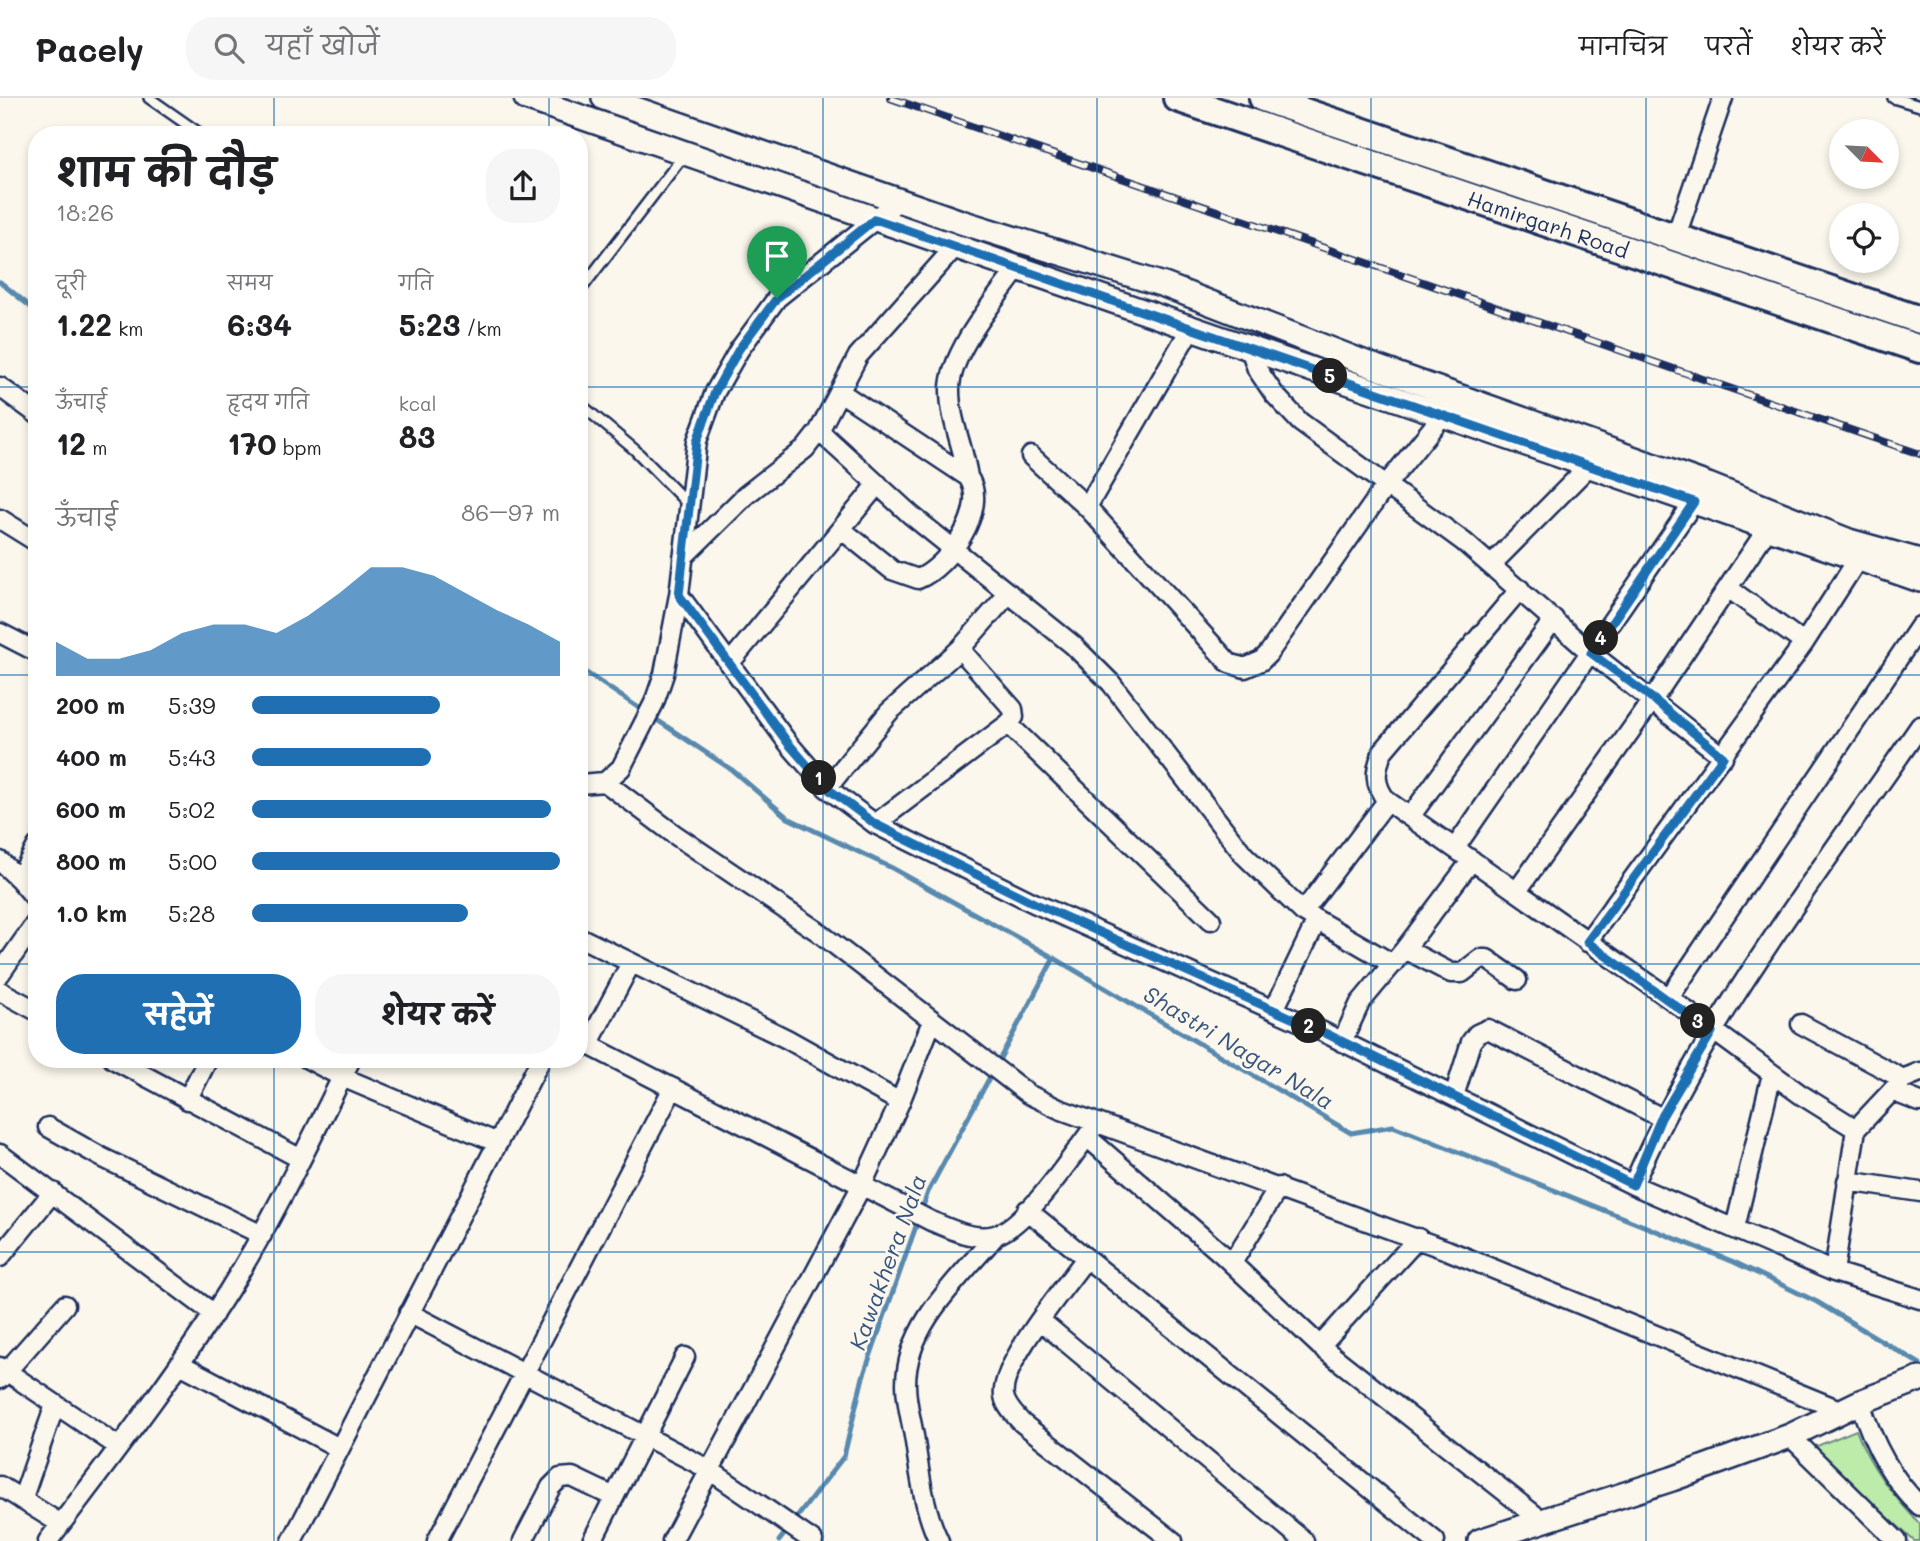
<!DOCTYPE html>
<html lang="hi">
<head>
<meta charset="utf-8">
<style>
  :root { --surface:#fff; --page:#f6f6f6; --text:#202124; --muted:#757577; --line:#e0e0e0; --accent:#1f6fb2 }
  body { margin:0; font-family:Mali,"Playpen Sans Deva",sans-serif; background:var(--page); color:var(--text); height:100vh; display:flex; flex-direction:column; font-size:26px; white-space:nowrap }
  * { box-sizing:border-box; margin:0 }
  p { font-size:23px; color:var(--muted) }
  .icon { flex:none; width:38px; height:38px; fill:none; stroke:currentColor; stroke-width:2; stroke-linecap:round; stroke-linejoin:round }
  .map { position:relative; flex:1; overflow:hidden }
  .details { position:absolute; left:28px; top:28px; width:560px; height:942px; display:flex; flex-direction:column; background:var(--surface); border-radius:28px; box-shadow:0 4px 10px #0003 }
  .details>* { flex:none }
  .needle { width:46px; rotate:114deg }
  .fabs { position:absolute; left:1829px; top:21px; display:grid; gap:14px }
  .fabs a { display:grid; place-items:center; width:70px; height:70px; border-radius:50%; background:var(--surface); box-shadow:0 4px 10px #0003; font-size:35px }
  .pin { position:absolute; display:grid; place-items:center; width:60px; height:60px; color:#fff; margin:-72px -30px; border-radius:50% 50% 50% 0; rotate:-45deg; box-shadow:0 0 7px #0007 }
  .pin .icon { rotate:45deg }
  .km { position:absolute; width:35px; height:35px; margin:-18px; border-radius:50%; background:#222; color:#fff; font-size:19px; line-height:35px; text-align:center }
  .round { display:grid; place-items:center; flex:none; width:74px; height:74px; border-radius:28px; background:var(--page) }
  .summary { display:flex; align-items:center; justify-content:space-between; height:119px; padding:0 28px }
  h1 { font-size:38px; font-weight:700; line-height:52px }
  .figures { display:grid; grid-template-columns:repeat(3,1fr); gap:10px; height:119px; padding:7px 28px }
  .figures div { display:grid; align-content:center }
  .figures b { font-size:30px; font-weight:700 }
  .figures small { font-size:19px; font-weight:400 }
  .figures p { font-size:19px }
  .chart { height:196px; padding:14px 28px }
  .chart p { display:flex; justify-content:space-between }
  .chart svg { width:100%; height:126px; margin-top:7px; fill:var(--accent); opacity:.7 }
  .button { display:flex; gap:14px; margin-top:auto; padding:14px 28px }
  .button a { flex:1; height:80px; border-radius:28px; background:var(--accent); color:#fff; font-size:28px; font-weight:700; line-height:80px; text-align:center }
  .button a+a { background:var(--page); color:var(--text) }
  ul { padding:0 28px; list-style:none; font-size:23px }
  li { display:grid; grid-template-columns:112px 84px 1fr; align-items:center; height:52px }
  li i { height:18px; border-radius:9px; background:var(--accent) }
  header { display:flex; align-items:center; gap:42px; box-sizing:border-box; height:98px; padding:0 35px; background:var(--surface); border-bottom:2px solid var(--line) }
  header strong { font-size:33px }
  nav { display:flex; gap:38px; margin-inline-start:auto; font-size:24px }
  .search { width:490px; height:63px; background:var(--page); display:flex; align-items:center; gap:18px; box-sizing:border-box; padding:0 24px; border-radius:28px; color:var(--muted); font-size:26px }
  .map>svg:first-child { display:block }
</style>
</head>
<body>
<header>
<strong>Pacely</strong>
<div class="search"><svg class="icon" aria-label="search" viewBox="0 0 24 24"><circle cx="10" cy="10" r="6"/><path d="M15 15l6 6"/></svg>यहाँ खोजें</div>
<nav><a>मानचित्र</a><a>परतें</a><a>शेयर करें</a></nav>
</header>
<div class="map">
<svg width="1920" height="1443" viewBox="0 0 1920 1443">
  <rect width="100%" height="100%" fill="#fbf7ec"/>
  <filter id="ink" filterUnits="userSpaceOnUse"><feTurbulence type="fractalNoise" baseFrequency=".0143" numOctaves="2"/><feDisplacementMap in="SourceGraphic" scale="14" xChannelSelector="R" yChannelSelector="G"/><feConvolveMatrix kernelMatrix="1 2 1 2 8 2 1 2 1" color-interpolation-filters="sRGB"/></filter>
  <g filter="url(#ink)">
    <path fill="#bdeba9" stroke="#6c8d84" stroke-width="2" d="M1856,1332C1870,1369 1892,1397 1920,1426V1443H1914L1812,1350Z"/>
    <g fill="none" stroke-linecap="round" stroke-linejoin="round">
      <path stroke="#5989ae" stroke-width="5" d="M0,184L37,214
        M579,570L732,672L788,720L892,770L1054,860L1351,1035L1393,1028L1734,1164L1817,1204L1920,1266
        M779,1443L844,1358L863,1279L928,1094L1054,860"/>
      <defs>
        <path id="lane" d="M149,0L202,37
          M1893,0L1920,8
          M579,194L684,57
          M579,305L635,352L688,406"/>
        <path id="street" d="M1676,138L1723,0
          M1250,250L1257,271L1274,296L1300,324L1464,444L1591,555L1723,659
          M0,289L37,316
          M840,294L968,379C990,410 948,469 918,481L892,472L841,431
          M819,333L911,417L1073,547L1111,585L1244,757L1303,814L1393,866
          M1031,358L1087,409L1229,565L1245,570L1261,563L1268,556L1387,386L1443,317
          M968,379C964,350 950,322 950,293C949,255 996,201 1018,170
          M1087,409L1191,230
          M0,421L37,444
          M683,459L746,397L805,351L819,333L858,258L955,149
          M1491,467L1589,368
          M1728,490L1804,545
          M679,497L788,645L827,690L875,726L1034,805L1323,934L1633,1087L1834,1174L1920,1201
          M0,535L37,554
          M960,551L1013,611L1014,619L1008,626
          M729,566L878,386
          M605,684L674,736L817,833L1028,996L1059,1011L1447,1152L1842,1313
          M579,686L605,684L621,670L654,605L664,576L679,497L697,343L715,294L739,252L777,200L898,103
          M827,690L889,614L960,551L1009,495
          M1387,703C1373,686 1375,672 1383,653L1520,491
          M1410,719L1554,521
          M875,726L1008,626L1211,822
          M37,748L19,781L37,802
          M1455,750L1694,404
          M0,763L19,781
          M1517,793L1653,601L1768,430
          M1303,814L1387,703L1669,900L1800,996L1856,1031L1834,1174
          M579,839L787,941L900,1004
          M1587,844L1804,545L1858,461
          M1405,851L1451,875H1462L1480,861H1487L1517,882
          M0,876L37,823
          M0,893L37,913
          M1669,900L1920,528
          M1274,912L1317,822
          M1801,926L1903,981
          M579,942L931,1123C951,1131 973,1143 995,1137C1026,1129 1076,1052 1097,1025
          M1342,944L1360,905L1405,851L1472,762
          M588,947L631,865
          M113,961L301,1061
          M308,961L342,979L498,1045
          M1892,993L1920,1004
          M1454,998L1471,944L1477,936L1488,931L1662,1020
          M187,1002L208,961
          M48,1029L101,1059L262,1137
          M1856,1031L1903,981L1920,974
          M1087,1039L1223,1157L1320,1248L1541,1422
          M0,1056L214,1216
          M1847,1083L1920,1094
          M1633,1087C1704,922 1819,776 1920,628
          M1027,1112L1435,1443
          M1735,1130L1772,976
          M0,1159L53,1094
          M1086,1160C1066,1188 999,1267 1004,1298C1006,1309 1015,1317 1022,1325L1173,1443
          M1232,1165L1279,1089
          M409,1215L708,1371L813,1443
          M1041,1223L1304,1443
          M1320,1248L1418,1140
          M180,1266L339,1350
          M0,1269L119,1349
          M0,1281L65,1207
          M1860,1304C1872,1343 1890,1380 1920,1408
          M1790,1338L1897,1443
          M0,1388L61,1426
          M22,1402L55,1307
          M48,1443C110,1361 174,1279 229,1192C275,1118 312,1039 351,961
          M292,1443L541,961
          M437,1443L673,990
          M523,1443L551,1389L560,1380L572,1379L614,1399
          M592,1443L685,1259
          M672,1443L862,1087L900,1004L932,923
          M939,1443C924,1413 920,1377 915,1344C912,1324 906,1306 906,1286C906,1226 960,1180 996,1137"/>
        <path id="secondary" d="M526,0L1920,482
          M604,0L961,124L1164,187L1376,269L1708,387L1849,443L1920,463
          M1480,1443L1672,1381L1790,1338L1860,1304L1920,1281"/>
        <g id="primary">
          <path id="s1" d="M1177,0L1920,251"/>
          <path d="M1263,0L1920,222"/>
        </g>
      </defs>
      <use href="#lane" stroke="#1b2f5e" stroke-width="14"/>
      <use href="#street" stroke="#1b2f5e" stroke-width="23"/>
      <use href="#secondary" stroke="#1b2f5e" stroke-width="28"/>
      <use href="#primary" stroke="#1b2f5e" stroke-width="32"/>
      <use href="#lane" stroke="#fbf7ec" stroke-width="9"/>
      <use href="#street" stroke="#fbf7ec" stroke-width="18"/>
      <use href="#secondary" stroke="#fbf7ec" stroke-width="23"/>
      <use href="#primary" stroke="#fbf7ec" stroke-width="26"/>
      <defs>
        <path id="rail" d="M890,0L1920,356"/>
      </defs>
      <use href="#rail" stroke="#1b2f5e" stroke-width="8"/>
      <use href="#rail" stroke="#fbf7ec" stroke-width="5" stroke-dasharray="16" stroke-linecap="butt"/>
    </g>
  </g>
  <g fill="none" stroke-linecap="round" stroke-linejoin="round" filter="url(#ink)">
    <defs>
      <path id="route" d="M875,121L1694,404L1591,555L1653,601L1723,659L1587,844L1712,934L1661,1020L1633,1087L1323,934L1034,805L875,726L827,690L788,645L679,497L697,343L715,294L739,251L777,200Z"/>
    </defs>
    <use href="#route" stroke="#fff" stroke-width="14"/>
    <use href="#route" stroke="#1f6fb2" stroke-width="9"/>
  </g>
  <path fill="none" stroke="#1f6fb2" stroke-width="2" stroke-opacity="0.55" d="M274,0V37M549,0V37M823,0V1443M1097,0V1443M1371,0V1443M1646,0V1443M0,289H37M579,289H1920M0,577H37M579,577H1920M0,866H37M579,866H1920M274,961V1443M549,961V1443M0,1154H1920"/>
  <g text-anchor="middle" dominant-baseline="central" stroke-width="5" stroke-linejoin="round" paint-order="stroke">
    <g font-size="21" fill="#1b2f5e" stroke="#fbf7ec">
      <text stroke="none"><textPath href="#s1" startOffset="392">Hamirgarh Road</textPath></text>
    </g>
    <g font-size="23" font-style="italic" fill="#35547f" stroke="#fbf7ec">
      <text transform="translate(1239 949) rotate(31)">Shastri Nagar Nala</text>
      <text transform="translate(887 1164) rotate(-70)">Kawakhera Nala</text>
    </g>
  </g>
</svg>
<div class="fabs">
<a><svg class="needle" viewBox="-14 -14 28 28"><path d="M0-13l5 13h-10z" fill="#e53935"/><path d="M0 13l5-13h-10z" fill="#757577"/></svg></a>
<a><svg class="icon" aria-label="locate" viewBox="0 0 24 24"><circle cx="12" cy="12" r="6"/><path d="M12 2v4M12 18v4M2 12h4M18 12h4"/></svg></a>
</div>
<div class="pin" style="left:777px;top:200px;background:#1e9e55"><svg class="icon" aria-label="arrive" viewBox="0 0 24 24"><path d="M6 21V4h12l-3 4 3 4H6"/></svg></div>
<b class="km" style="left:819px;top:680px">1</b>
<b class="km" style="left:1309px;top:928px">2</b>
<b class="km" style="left:1698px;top:923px">3</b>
<b class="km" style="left:1601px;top:540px">4</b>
<b class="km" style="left:1330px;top:278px">5</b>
<section class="details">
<div class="summary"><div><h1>शाम की दौड़</h1><p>18:26</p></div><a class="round"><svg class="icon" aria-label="share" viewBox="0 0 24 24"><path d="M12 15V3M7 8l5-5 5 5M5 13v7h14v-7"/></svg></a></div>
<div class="figures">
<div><p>दूरी</p><b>1.22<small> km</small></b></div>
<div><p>समय</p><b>6:34</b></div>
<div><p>गति</p><b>5:23<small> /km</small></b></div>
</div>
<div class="figures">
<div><p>ऊँचाई</p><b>12<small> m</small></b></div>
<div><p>हृदय गति</p><b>170<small> bpm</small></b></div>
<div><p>kcal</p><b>83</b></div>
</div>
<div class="chart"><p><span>ऊँचाई</span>86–97 m</p>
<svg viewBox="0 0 160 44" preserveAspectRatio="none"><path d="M0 44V32L10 38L20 38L30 35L40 29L50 26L60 26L70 29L80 23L90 15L100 6L110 6L120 9L130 15L140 21L150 26L160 32V44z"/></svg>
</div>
<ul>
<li><b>200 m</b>5:39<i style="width:61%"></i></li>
<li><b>400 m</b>5:43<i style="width:58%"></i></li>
<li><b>600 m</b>5:02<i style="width:97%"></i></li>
<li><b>800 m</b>5:00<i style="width:100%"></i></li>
<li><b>1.0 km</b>5:28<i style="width:70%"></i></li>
</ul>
<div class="button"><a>सहेजें</a><a>शेयर करें</a></div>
</section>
</div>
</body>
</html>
